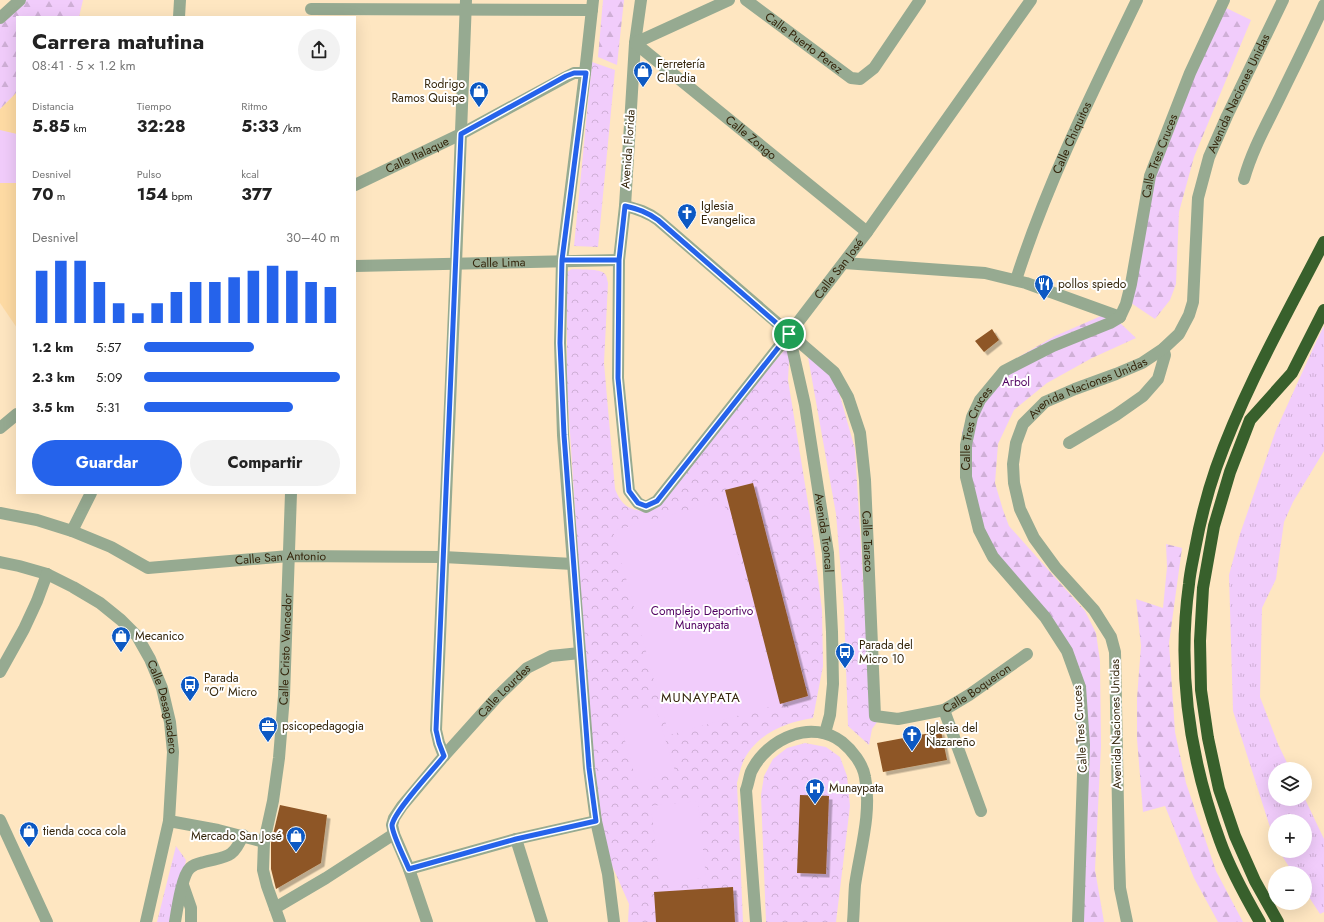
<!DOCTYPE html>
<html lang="es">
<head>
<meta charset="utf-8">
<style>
  :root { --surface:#fff; --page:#f2f2f2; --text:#222; --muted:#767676; --accent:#2563eb }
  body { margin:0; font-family:Jost,sans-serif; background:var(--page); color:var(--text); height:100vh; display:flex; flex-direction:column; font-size:15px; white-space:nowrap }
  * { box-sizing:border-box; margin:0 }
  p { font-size:13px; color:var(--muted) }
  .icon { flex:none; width:22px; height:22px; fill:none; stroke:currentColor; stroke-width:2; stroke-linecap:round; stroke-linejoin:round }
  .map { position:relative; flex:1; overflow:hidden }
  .sheet { position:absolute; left:16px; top:16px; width:340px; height:478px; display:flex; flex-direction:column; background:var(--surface); border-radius:0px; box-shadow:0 4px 16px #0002 }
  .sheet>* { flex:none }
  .controls { position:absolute; left:1268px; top:762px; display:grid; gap:8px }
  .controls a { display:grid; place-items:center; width:44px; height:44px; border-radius:50%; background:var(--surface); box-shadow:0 4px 16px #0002; font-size:20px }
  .pin { position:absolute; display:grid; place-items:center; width:34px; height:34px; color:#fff; margin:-17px; border:2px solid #fff; border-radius:50%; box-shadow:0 1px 4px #0007 }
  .round { display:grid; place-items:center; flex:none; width:42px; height:42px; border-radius:21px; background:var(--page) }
  .headline { display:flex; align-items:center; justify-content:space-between; height:68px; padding:0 16px }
  h1 { font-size:22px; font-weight:700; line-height:30px }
  .stats { display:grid; grid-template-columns:repeat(3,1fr); gap:6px; height:68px; padding:4px 16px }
  .stats div { display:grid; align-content:center }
  .stats b { font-size:17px; font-weight:700 }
  .stats small { font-size:11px; font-weight:400 }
  .stats p { font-size:11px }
  .chart { height:112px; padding:8px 16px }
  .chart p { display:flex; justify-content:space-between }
  .chart svg { width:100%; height:72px; margin-top:4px; stroke:var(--accent); stroke-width:6 }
  .button { display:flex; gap:8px; margin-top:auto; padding:8px 16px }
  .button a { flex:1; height:46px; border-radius:24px; background:var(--accent); color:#fff; font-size:16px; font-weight:700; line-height:46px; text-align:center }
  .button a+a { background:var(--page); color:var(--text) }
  ul { padding:0 16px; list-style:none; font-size:13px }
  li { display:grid; grid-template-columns:64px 48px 1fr; align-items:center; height:30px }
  li i { height:10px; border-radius:5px; background:var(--accent) }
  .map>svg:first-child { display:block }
</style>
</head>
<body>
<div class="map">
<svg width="1324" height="922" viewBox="0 0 1324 922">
  <defs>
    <pattern id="grass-tufts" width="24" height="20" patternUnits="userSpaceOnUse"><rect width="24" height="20" fill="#f1ccfb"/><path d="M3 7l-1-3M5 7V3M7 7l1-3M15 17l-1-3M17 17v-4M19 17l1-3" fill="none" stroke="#cfafd6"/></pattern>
    <pattern id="forest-firs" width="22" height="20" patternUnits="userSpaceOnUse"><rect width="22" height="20" fill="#f1ccfb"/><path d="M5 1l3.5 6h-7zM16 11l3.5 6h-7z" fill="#cfafd6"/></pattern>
    <pattern id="park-crowns" width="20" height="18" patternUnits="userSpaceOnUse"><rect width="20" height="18" fill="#f1ccfb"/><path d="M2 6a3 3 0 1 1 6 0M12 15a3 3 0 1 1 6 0" fill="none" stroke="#cfafd6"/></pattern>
    <filter id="shadow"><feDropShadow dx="3.5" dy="3.5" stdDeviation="0" flood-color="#0004"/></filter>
  </defs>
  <rect width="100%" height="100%" fill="#fee6c1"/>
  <path fill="#fedba4" d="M17,92V328L0,303V109Z"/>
  <path fill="url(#grass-tufts)" d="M1324,326V451L1293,502L1284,522L1276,579L1262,608L1260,697L1278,744L1290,769H1275V799H1305L1324,839V912L1320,914L1305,891V873H1293L1279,851H1305V821H1275V843L1233,711L1229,575L1240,534L1276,430L1317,340Z
    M176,846L186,860L175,922H157Z"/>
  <path fill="url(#forest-firs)" d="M18,0H83L79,17H17V92L0,109V16Z
    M603,0H624L617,65L598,57Z
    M1220,5L1251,20L1194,157L1179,212L1176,284L1170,300L1155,319L1125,299L1156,173Z
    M1101,316L1118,321L1136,338L1092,358L1047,383L1014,410L998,444L995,483L1003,510L1009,526L1085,611L1096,633L1100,661L1101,746L1095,870L1104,922H1079L1080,746L1078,687L1066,643L993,556L963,476L962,432L975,398L1003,366L1055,336Z
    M1166,544L1182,548L1169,643L1175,732L1186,783L1216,871L1243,922H1218L1194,878L1165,806L1143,812L1137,739V698L1141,646L1136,599L1163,608L1167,567Z"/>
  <path fill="url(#park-crowns)" d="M592,62L615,70L598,247L574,246Z
    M572,269C580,270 600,268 605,274C607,276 607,280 608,283L604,363L615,489C621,503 625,508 641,511L715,430L790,344L788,380L810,515L822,610L823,666L813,718C785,722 755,735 743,762C740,769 739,776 737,783L743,922H628L629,904L606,852L588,722L576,525L567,386V272Z
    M808,357L835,378L855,449L871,707L877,722L872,729L869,745L848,726L844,609L836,514Z
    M805,743L826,747L840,757L847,776L850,806L836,922H766L761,795L764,776L773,759L787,748Z"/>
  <path fill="#f1ccfb" d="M0,130L17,134V183H0Z
    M723,500L780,704L669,735L613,531Z
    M655,706L675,771L637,784L618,715Z
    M698,801L706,878L660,883L651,806Z"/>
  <path fill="#8e5625" filter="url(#shadow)" d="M992,329L999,340L984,352L975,341Z
    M753,483L808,696L780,704L725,490Z
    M941,731L947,760L883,772L877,743Z
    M800,795L829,796L826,874L797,873Z
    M280,805L327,815L321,863L276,889L271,869V843Z
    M733,887L735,922H656L654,892Z"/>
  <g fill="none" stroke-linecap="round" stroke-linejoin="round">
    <g stroke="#96aa91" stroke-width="12">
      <path d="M593,0L585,73L562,260L560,343L563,435L589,768L596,821L608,874L614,922"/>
      <path id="s1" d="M641,0L635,43L625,206L619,260L618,378L629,491L638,503L646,507L657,501L789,334L867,232L1031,0"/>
      <path id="s2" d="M729,0L635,43L867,232"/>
      <path id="s3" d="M746,0L851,78L860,79L874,68L920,0"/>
      <path d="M311,9L592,10"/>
      <path d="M179,17L180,0"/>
      <path d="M0,18L20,0"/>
      <path d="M1244,179C1252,150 1267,124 1280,97C1295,66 1310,36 1324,5"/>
      <path id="s4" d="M355,185L461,134L566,77L574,73H585"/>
      <path id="s5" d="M625,206C638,209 647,212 658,220L834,372L848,397L860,433L865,480L875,716L898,719L944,710L969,695L1027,654"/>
      <path d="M844,263L985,273L1026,283L1120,317"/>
      <path id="s6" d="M355,266L619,260"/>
      <path id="s7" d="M1016,280C1047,183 1093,91 1137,0"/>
      <path id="s8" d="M789,334L805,405L828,553L832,632L833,684L830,715L825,733"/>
      <path d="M0,428L17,414"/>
      <path d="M1069,443L1116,415L1143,396L1158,379L1165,355L1163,349"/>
      <path id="s9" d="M0,513L37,520L72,531L111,547L148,568L289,556L443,557L573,564"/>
      <path d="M72,531L91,493"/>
      <path id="s10" d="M0,562L19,566L47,574L73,587L100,603L121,620L137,636L150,659L162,688L170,722L173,752L169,821L146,922"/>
      <path d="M0,672L24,629L37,601L47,574"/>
      <path d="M944,710L981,811"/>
      <path d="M444,756L439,743L436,730L456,264L466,0"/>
      <path d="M0,820L47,922"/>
      <path d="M169,821L218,830L264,842"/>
      <path d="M516,839L542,922"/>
      <path d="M409,869L516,839L596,821"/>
      <path d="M183,885L191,908V922"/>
      <path d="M275,908L326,878L394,834"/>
      <path d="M175,922C177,910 182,875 190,868C194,864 200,863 204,862C227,856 233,859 243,835"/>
      <path id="s11" d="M280,922L267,886L263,870L264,842L273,801L279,758L284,696L291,493"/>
      <path id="s12" d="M427,922L409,869L394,834L392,825L394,818L402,806L444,756L497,697L527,668L551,656L580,653"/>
      <path d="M756,922L746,790C748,785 749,778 751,772C759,755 775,741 793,735C809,729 828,731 842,742C852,750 863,764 865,777C872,813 860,850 855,885C854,898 854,910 853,922"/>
      <path id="s13" d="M1078,922L1084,745L1080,687L1067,651L1045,617L993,557L979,530L966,477V445L972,417L980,400L1004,371L1053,346L1110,323L1120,317L1126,304L1131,284L1150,176L1190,73L1224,0"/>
      <path id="s14" d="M1127,922L1120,888L1119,857L1115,652L1111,637L1094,610L1056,568L1034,538L1020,509L1014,483L1013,464L1016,443L1023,424L1045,402L1075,389L1116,374L1142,363L1163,349L1179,334L1189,315L1193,302L1198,198L1209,157L1227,116L1283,0"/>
    </g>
    <path stroke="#38602c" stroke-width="12" d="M1260,922C1245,896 1230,869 1220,841C1190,759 1177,671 1189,584C1190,572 1193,560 1195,549C1200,522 1207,494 1216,468C1244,389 1286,316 1324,242
      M1278,922L1255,881L1235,836L1219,789L1208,738L1201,690L1200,641L1203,588L1214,526L1230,472L1250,420L1292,373L1324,310"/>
  </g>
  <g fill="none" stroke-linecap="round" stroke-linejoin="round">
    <defs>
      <path id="route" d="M789,334L658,220C647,212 638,209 625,206L619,260H562L586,73H574L566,76L461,134L436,730L439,743L444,756C434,769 394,811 392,825C392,834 405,859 409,869L516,839L596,821L589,768L564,435L560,343L562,260H619L618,378L629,491L638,503L646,506L657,501L789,334"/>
    </defs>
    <use href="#route" stroke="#fff" stroke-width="8"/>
    <use href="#route" stroke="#2563eb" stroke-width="5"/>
  </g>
  <defs>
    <symbol id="shop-pin" viewBox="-11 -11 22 30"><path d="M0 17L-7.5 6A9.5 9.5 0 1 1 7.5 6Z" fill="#0d59c3" stroke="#fff"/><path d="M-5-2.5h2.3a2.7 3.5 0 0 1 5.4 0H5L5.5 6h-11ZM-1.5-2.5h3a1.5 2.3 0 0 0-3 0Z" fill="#fff"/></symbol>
    <symbol id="church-pin" viewBox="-11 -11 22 30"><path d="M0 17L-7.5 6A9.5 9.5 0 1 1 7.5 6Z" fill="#0d59c3" stroke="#fff"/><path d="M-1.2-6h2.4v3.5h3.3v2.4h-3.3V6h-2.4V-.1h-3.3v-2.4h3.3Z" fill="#fff"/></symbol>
    <symbol id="restaurant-pin" viewBox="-11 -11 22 30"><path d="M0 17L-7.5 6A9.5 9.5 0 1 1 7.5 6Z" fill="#0d59c3" stroke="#fff"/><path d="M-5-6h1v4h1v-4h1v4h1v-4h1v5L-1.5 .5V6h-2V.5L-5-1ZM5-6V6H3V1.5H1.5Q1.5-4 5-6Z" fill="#fff"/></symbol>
    <symbol id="bus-pin" viewBox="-11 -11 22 30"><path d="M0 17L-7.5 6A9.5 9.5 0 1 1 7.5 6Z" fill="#0d59c3" stroke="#fff"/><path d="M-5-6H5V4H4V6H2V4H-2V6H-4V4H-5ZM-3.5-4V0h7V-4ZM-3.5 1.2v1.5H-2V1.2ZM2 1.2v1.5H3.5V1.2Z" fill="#fff"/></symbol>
    <symbol id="office-pin" viewBox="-11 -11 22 30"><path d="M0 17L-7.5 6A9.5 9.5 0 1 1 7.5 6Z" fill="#0d59c3" stroke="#fff"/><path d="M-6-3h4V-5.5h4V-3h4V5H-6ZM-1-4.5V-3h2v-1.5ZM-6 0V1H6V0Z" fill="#fff"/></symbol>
    <symbol id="hospital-pin" viewBox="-11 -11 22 30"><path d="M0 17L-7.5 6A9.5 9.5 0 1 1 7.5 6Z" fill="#0d59c3" stroke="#fff"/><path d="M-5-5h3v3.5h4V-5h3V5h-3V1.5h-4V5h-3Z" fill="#fff"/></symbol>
  </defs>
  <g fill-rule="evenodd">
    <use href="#shop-pin" x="632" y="60" width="22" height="30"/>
    <use href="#shop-pin" x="468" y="80" width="22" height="30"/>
    <use href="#church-pin" x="676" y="202" width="22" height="30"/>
    <use href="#restaurant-pin" x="1033" y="273" width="22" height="30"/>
    <use href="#shop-pin" x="110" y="625" width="22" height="30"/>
    <use href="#bus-pin" x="834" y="641" width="22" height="30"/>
    <use href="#bus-pin" x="179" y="674" width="22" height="30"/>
    <use href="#office-pin" x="257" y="715" width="22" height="30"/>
    <use href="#church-pin" x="901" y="724" width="22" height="30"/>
    <use href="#hospital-pin" x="804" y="777" width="22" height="30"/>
    <use href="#shop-pin" x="18" y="820" width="22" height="30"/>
    <use href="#shop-pin" x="285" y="825" width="22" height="30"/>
  </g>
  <g text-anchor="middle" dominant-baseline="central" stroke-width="4" stroke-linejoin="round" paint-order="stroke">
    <g font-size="12" fill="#35260c" stroke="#fff">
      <text stroke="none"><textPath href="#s3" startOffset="72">Calle Puerto Perez</textPath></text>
      <text stroke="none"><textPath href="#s14" startOffset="966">Avenida Naciones Unidas</textPath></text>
      <text stroke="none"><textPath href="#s2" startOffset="253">Calle Zongo</textPath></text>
      <text stroke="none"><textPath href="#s7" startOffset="153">Calle Chiquitos</textPath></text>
      <text transform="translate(628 149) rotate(-86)">Avenida Florida</text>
      <text stroke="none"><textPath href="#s4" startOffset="69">Calle Italaque</textPath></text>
      <text stroke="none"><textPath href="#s13" startOffset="890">Calle Tres Cruces</textPath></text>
      <text stroke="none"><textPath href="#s6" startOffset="144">Calle Lima</textPath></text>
      <text stroke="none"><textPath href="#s1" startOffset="824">Calle San José</textPath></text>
      <text stroke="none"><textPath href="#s14" startOffset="607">Avenida Naciones Unidas</textPath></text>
      <text stroke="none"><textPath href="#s13" startOffset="529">Calle Tres Cruces</textPath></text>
      <text stroke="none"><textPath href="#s8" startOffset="202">Avenida Troncal</textPath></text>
      <text stroke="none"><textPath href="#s5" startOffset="444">Calle Taraco</textPath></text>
      <text stroke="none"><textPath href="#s9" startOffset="292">Calle San Antonio</textPath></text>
      <text stroke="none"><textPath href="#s11" startOffset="277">Calle Cristo Vencedor</textPath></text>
      <text stroke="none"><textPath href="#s5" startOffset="728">Calle Boqueron</textPath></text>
      <text stroke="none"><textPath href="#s12" startOffset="279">Calle Lourdes</textPath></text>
      <text stroke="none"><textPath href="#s10" startOffset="235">Calle Desaguadero</textPath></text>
      <text transform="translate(1116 724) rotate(-91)">Avenida Naciones Unidas</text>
      <text transform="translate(1080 729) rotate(-94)">Calle Tres Cruces</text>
    </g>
    <g font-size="12" fill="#35260c" stroke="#fff" text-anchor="start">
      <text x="657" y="64">Ferretería<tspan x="657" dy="14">Claudia</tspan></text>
      <text x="465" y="84" text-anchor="end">Rodrigo<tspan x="465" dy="14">Ramos Quispe</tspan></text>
      <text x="701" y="206">Iglesia<tspan x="701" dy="14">Evangelica</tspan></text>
      <text x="1058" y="284">pollos spiedo</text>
      <text x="135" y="636">Mecanico</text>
      <text x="859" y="645">Parada del<tspan x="859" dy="14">Micro 10</tspan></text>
      <text x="204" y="678">Parada<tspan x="204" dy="14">"O" Micro</tspan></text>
      <text x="282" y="726">psicopedagogia</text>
      <text x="926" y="728">Iglesia del<tspan x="926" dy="14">Nazareño</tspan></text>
      <text x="829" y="788">Munaypata</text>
      <text x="43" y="831">tienda coca cola</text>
      <text x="282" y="836" text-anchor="end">Mercado San José</text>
    </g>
    <g font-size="12" fill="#520362" stroke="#fff">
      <text x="1016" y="382">Arbol</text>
      <text x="702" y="611">Complejo Deportivo<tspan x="702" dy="14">Munaypata</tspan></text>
    </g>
    <g font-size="13" letter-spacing="1" fill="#35260c" stroke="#fff">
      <text x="701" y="697">MUNAYPATA</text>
    </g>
  </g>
</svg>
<div class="controls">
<a><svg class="icon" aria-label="layers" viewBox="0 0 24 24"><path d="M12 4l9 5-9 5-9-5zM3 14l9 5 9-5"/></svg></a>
<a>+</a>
<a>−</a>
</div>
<div class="pin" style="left:789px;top:334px;background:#1e9e55"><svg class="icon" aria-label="arrive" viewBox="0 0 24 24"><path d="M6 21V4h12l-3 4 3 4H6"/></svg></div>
<section class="sheet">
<div class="headline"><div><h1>Carrera matutina</h1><p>08:41 · 5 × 1.2 km</p></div><a class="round"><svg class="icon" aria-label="share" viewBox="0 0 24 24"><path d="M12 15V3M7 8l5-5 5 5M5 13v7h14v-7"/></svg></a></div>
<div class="stats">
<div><p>Distancia</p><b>5.85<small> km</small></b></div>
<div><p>Tiempo</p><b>32:28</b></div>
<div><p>Ritmo</p><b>5:33<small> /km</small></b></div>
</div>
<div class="stats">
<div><p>Desnivel</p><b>70<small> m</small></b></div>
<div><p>Pulso</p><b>154<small> bpm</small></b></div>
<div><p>kcal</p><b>377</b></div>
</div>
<div class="chart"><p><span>Desnivel</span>30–40 m</p>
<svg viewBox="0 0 160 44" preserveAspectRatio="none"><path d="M5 44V12M15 44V6M25 44V6M35 44V19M45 44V32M55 44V38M65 44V32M75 44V25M85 44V19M95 44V19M105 44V16M115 44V12M125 44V9M135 44V12M145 44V19M155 44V22"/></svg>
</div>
<ul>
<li><b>1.2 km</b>5:57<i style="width:56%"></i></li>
<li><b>2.3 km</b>5:09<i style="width:100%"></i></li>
<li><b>3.5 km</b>5:31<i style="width:76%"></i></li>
</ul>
<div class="button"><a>Guardar</a><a>Compartir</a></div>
</section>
</div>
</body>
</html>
